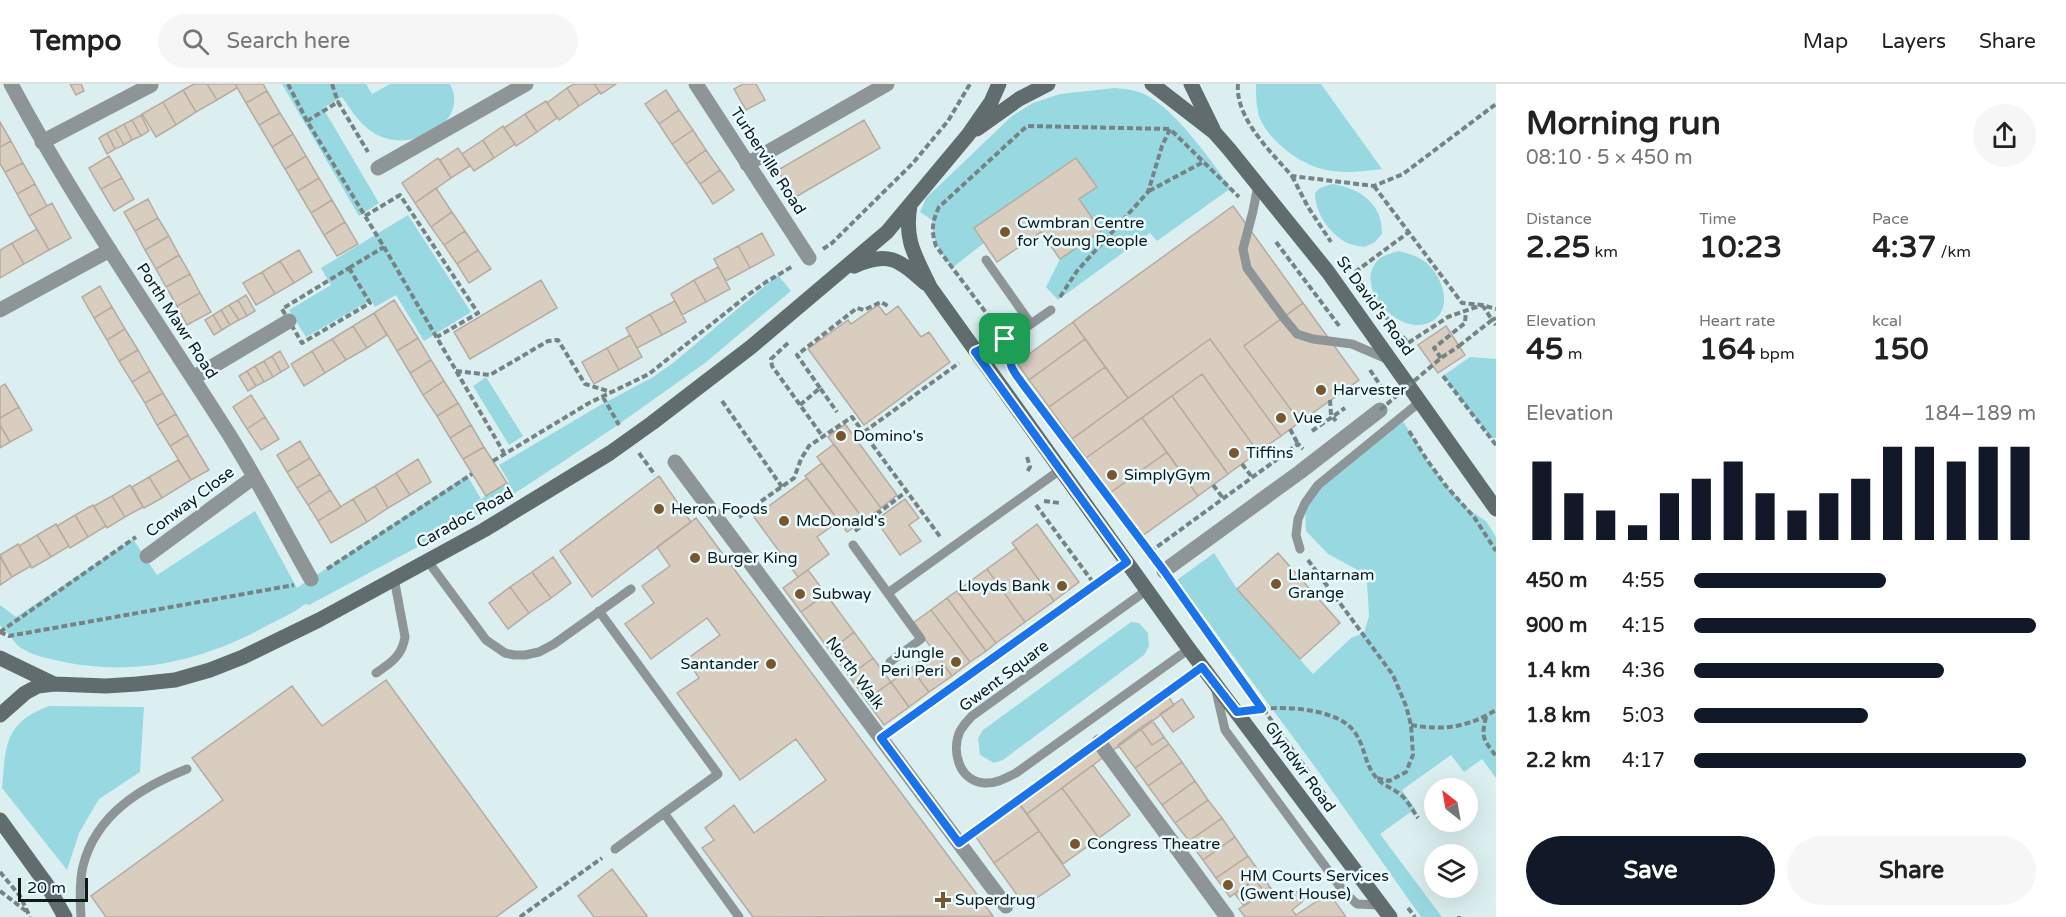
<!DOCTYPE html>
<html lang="en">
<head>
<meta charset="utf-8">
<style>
  :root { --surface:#fff; --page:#f6f6f6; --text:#222; --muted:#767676; --line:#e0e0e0; --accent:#111827 }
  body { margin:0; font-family:"Varela Round",sans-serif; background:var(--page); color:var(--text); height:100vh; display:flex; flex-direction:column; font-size:22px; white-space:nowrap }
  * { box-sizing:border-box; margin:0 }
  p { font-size:20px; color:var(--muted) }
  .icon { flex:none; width:33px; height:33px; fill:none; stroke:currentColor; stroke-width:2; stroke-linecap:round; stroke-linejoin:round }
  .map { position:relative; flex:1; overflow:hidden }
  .sheet { display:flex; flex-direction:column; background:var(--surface); width:570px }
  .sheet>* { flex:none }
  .needle { width:39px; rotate:329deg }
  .fabs { position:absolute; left:1424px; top:694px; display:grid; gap:12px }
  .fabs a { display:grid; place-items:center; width:54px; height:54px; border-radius:50%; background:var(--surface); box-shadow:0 6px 24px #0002; font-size:30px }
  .scale { position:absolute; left:18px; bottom:15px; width:70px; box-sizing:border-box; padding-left:6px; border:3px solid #12191a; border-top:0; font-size:16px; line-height:21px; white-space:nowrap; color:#12191a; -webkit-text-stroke:4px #e8fcff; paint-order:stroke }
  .pin { position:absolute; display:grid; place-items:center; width:51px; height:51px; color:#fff; margin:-26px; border-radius:12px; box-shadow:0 3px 9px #0006 }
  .round { display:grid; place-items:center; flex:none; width:63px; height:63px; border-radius:32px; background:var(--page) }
  .summary { display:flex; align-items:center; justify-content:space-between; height:102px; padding:0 30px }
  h1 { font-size:33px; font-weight:700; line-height:45px }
  .metrics { display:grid; grid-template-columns:repeat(3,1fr); gap:9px; height:102px; padding:6px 30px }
  .metrics div { display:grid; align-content:center }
  .metrics b { font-size:30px; font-weight:700 }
  .metrics small { font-size:16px; font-weight:400 }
  .metrics p { font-size:16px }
  .chart { height:168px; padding:12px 30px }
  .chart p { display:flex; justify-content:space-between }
  .chart svg { width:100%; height:108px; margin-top:6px; stroke:var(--accent); stroke-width:6 }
  .button { display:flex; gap:12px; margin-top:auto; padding:12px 30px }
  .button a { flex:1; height:69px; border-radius:36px; background:var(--accent); color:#fff; font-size:24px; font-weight:700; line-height:69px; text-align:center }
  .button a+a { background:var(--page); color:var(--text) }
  ul { padding:0 30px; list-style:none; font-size:20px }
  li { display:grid; grid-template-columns:96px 72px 1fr; align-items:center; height:45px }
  li i { height:15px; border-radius:8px; background:var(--accent) }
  header { display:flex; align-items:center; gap:36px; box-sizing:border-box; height:84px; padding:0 30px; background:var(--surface); border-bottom:2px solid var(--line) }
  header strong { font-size:28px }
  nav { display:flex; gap:33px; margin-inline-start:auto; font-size:21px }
  .search { width:420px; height:54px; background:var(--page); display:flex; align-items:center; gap:15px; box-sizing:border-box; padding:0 21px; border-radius:33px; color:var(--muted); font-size:22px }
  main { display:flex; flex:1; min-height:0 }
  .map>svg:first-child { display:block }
</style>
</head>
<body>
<header>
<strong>Tempo</strong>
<div class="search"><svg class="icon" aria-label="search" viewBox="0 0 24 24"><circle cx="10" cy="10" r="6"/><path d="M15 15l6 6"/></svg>Search here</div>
<nav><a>Map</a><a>Layers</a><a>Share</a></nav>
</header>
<main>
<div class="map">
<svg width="1496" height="833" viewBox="0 0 1496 833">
  <rect width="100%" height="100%" fill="#dbeff1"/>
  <path fill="#98d9e1" d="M282,0H366L372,10L390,0H450C470,38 415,65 385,54C365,48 353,29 342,13L323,24L379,119L359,132Z
    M1256,0H1321L1382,85C1364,87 1345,90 1327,86C1302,82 1272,59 1261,37C1256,27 1256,11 1256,0Z
    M1115,4C1126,5 1136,6 1146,11C1178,28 1210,76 1231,104L1157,157L1150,149L1058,216L1046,203L1060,175L1101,147L1079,115L1096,103L1077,74L974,144L984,159L952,184C940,167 932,157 932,136L920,128L926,114L1012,32L1033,19L1060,10Z
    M1332,100C1360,104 1383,120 1382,150L1374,159L1364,163C1358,162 1351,161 1345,158C1329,148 1315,129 1315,109L1320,104Z
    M408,131L471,228L424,257L396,211L375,223L371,216L306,253L289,226L331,201L321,184Z
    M1399,167C1407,169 1417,172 1424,177C1441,189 1454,222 1434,236C1403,258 1351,203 1378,176C1383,171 1392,169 1399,167Z
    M778,191L791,207L705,279L612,345L523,404L487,426L309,521L305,520C295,528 282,534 270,540C206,576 137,593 64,578C50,575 34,572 21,564C13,559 10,548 0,542V521L16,533L133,455L157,491L255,427L297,504L467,391L481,415L509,398L499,381L597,323L653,293L673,279Z
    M1470,273L1496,275V354H1491L1443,292Z
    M486,293L523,352L509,361L473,302Z
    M1401,334L1427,376L1446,402L1469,426L1486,437L1496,453V694L1482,675L1464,688L1451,671L1402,706L1415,725L1380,750L1442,833H1421L1318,687L1177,496L1214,469L1237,505L1313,590L1351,554L1364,549L1369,532L1367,499L1356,485L1328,470L1306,447L1305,419L1318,401Z
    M1131,538L1139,539L1148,549L1149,562L1144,571L1003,676L994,679L980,671L978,654L983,646Z
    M49,622L144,623L140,688L99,715L79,749L67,786L2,704C6,661 4,639 49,622Z"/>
  <path fill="#d9cdc0" stroke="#b6ab9f" stroke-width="1.5" d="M70,0H81L84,7L76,11Z
    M194,0H207L217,16L196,28L183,6Z
    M207,0H235L237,4L217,16Z
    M235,0H263L267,7L246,19Z
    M574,0H594L600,8L579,22L567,4Z
    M594,0H616L601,10Z
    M743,0H756L765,16L746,26L734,5Z
    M567,4L579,22L559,36L547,19Z
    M183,6L196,28L176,41L163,18Z
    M666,6L679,26L659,40L645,20Z
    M267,7L280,29L259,41L246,19Z
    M546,17L557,34L537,48L525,30Z
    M163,18L176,41L156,53L142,30Z
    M679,26L693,46L672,60L659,40Z
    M280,29L293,50L272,63L259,41Z
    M525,30L537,48L516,62L504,44Z
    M141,31L149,47L141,52L132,36Z
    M132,36L141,52L132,56L124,40Z
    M864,36L880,64L794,114L778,86Z
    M0,38L11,57L0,63Z
    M124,40L132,56L124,61L115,45Z
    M503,42L515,60L494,74L483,56Z
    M115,45L124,61L115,65L107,49Z
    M693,46L706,66L686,80L672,60Z
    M107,49L115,65L107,70L99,54Z
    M293,50L306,72L285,85L272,63Z
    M483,56L494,74L474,87L462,70Z
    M11,57L23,79L5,88L0,80V63Z
    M458,64L470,82L451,94L440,76Z
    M706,66L720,86L700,100L686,80Z
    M109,72L122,94L101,105L89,84Z
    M306,72L319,94L298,107L285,85Z
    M438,74L451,94L415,119L402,99Z
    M1076,74L1097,103L1079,115L1101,147L1060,175L1041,148L997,178L974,144Z
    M23,79L35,100L17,110L5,88Z
    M720,86L734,106L713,120L700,100Z
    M122,94L134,115L114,127L101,105Z
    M319,94L332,116L311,129L298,107Z
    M35,100L47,122L29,132L17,110Z
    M436,104L452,128L431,143L415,119Z
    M148,115L158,134L135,147L124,128Z
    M332,116L345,138L324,151L311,129Z
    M52,119L71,154L49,166L29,132Z
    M1233,122L1303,219L1244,262L1300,338L1281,352L1210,255L1128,314L1073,238Z
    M452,128L465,147L444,161L431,143Z
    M158,134L169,152L145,166L135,147Z
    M345,138L358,160L337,172L324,151Z
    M37,145L49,166L24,180L12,159Z
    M465,147L478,166L457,180L444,161Z
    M762,149L774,171L750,184L738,162Z
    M169,152L179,171L156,185L145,166Z
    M12,159L24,180L0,194V166Z
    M738,162L750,184L726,197L714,175Z
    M299,166L312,188L294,199L280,177Z
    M478,166L491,185L469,199L457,180Z
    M179,171L190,190L166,203L156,185Z
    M280,177L294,199L275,210L262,188Z
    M718,183L730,205L706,218L694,196Z
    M262,188L275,210L256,221L243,199Z
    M190,190L200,209L177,222L166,203Z
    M541,196L557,224L470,275L454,248Z
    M694,196L706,218L682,231L671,210Z
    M100,202L112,223L94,234L82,213Z
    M200,209L211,228L187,241L177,222Z
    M246,211L255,227L247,232L238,216Z
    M238,216L247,232L239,236L229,221Z
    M394,216L418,254L397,267L374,229Z
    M675,217L686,238L662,251L650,230Z
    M1303,219L1359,296L1300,338L1244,262Z
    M229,221L239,236L230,241L221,226Z
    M878,221L886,231L898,222L921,253L929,248L950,278L864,341L808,265L848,236L851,240Z
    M112,223L125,245L107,256L94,234Z
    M221,226L230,241L222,246L213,231Z
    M374,229L387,251L367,264L353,242Z
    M650,230L662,251L637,264L626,244Z
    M213,231L222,246L214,251L205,236Z
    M1073,238L1085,255L1029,296L1017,279Z
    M353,242L367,264L346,276L332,255Z
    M1446,242L1465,271L1438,289L1418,261Z
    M125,245L138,266L119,277L107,256Z
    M630,251L642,273L619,286L607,264Z
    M418,254L431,276L410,289L397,267Z
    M332,255L346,276L325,289L312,267Z
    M1085,255L1105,283L1049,323L1029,296Z
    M1210,255L1281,352L1258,368L1202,290L1086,374L1072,355Z
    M607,264L619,286L594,300L582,278Z
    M138,266L150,287L132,298L119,277Z
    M280,267L289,283L281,288L272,272Z
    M312,267L325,289L304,302L291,280Z
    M272,272L281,288L273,293L264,277Z
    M431,276L444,297L423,311L410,289Z
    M264,277L273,293L264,298L255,282Z
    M255,282L264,298L256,302L247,287Z
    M1105,283L1128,314L1072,355L1049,323Z
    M150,287L163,309L145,319L132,298Z
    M247,287L256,302L248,307L239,292Z
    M1202,290L1258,368L1228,390L1172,312Z
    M444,297L458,319L437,332L423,311Z
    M5,300L19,323L0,334V303Z
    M163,309L176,330L157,341L145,319Z
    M251,311L265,333L247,345L233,323Z
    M1172,312L1228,390L1198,412L1142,334Z
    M458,319L471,341L450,354L437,332Z
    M19,323L32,346L10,358L0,341V334Z
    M176,330L188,351L170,362L157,341Z
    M265,333L279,355L261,366L247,345Z
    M1142,334L1167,368L1110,409L1086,374Z
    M845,340L897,411L881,424L828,353Z
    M0,341L10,358L0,364Z
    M471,341L484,363L463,375L450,354Z
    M188,351L209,386L191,396L170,362Z
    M300,357L310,374L287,388L277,371Z
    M834,360L881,424L864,436L817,373Z
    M484,363L507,399L486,412L463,375Z
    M1167,368L1198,412L1142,452L1110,409Z
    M310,374L320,390L297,404L287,388Z
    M418,375L431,398L410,411L396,389Z
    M178,376L191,396L162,414L149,393Z
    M822,379L864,436L847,448L805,392Z
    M396,389L410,411L388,424L375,402Z
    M320,390L330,406L308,421L297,404Z
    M659,392L691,438L592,513L560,467Z
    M149,393L162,414L144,424L132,403Z
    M807,394L839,437L817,453L829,470L798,493L754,433Z
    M130,401L143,423L125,433L112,412Z
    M375,402L388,424L367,438L353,415Z
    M330,406L341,423L318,437L308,421Z
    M112,412L125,433L107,444L94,422Z
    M353,415L367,438L331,459L318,437Z
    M905,415L919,434L909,441L921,457L900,471L876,436Z
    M93,421L106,442L88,453L75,431Z
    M75,431L88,453L70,464L57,442Z
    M696,434L993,832L753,833L702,764L714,756L705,744L734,721L754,749L826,696L796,655L740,696L677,609L699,594L687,575L720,551L707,534L651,575L625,540L654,519L642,502L670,482L657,463Z
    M56,440L69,462L51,473L37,451Z
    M1037,440L1079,498L1054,517L1012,459Z
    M37,451L51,473L32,484L19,462Z
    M18,460L31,482L12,493L0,471Z
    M1016,464L1054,517L1025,538L987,485Z
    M1278,469L1340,539L1300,575L1237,505Z
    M0,473L12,493L0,501Z
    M553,473L571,499L551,514L532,488Z
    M987,485L1025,538L996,559L957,507Z
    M808,486L826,510L801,528L783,504Z
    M532,488L551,514L529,529L510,503Z
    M510,503L529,529L508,545L489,519Z
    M957,507L996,559L986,567L947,514Z
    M826,510L854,548L830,567L801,528Z
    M947,514L986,567L970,578L931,526Z
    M931,526L970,578L952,592L913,539Z
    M854,548L873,574L849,592L830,567Z
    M934,567L952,592L929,608L911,584Z
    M873,574L891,598L866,616L849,592Z
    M911,584L929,608L909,623L891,598Z
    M386,596L537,803L496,833H106L91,812L223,716L192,674L292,602L322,642Z
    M891,598L909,623L884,641L866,616Z
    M1164,606L1174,621L1027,730L1015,713Z
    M1182,615L1194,633L1173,648L1160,630Z
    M1152,636L1164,653L1152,661L1140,644Z
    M1140,644L1152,661L1164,653L1169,660L1135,684L1118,661Z
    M1169,660L1182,678L1148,702L1135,684Z
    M1182,678L1195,697L1162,721L1148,702Z
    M1093,681L1130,731L1099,754L1062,704Z
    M1195,697L1208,716L1175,739L1162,721Z
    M1062,704L1099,754L1063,780L1027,730Z
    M1208,716L1222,734L1189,757L1175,739Z
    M1020,721L1039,747L994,779L976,753Z
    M1222,734L1235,753L1203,776L1189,757Z
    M1039,747L1070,791L1025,822L994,779Z
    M1235,753L1248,772L1216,794L1203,776Z
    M1248,772L1261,790L1230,813L1216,794Z
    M612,785L647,832L646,833H594L578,812Z
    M1261,790L1270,803L1264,808L1255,795Z
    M1255,795L1264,808L1257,813L1248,800Z
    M1248,800L1257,813L1250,818L1241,805Z
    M1270,803L1280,816L1293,807L1302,809L1304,814L1302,818L1292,826L1296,831L1329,809L1346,833H1245L1239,825Z
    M1241,805L1250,818L1244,822L1235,810Z"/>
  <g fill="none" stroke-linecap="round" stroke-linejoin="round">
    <path stroke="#768385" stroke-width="4" stroke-dasharray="6 3" stroke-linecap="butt" d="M288,0L307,37L384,163L504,369
      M332,0L338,18
      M1238,0C1235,34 1271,68 1292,92L1374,102L1403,90L1496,20
      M307,37L338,18L368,68
      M1292,92L1308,123L1331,158
      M1374,102L1462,219L1482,221L1496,225
      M1149,107L1205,77
      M365,132L400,111L478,229L437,253
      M1276,158L1340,243
      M823,165L832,159L913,79L948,37L970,0
      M1343,173L1376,218
      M349,184L370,219L302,259L282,225Z
      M349,184L384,163
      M1355,188L1409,148
      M1060,213L1077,187L1148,108L1162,62L1170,45L1239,113
      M1385,232L1408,259L1448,233L1482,221
      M1496,234L1492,236L1496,241
      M996,242L936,162C931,147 932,138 939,123L1027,42L1170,45
      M788,259L771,275L772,282L823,353
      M1459,262L1492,236L1483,222
      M1441,274L1434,264L1465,239L1466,226
      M1370,286L1384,307
      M456,287L490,291L548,257L558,256L585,300L611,308
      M1443,292L1496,361
      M820,304L797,271L857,224L864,226L881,218L890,223
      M603,313L619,341
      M1330,316L1331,331L1336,337
      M722,317L782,403
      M800,321L820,304L837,328
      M1290,345L1298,360
      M1312,347L1345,324
      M1409,347L1427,376L1446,402L1474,433L1496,467
      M864,348L959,279
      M1269,361L1279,373
      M639,369L655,391
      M1027,373L1030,383L1027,388
      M493,377L589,319L649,290L748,211L766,198L793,182
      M1242,380L1252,393
      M1085,383L1153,473
      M1213,401L1223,414
      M1044,417L1060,419
      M1036,421L1095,501
      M739,433L794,394L801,375L809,362L852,333L941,454
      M855,447L907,407
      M1150,468L1298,360L1303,365
      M1308,476L1393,591L1406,622L1411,641L1413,671L1406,688L1389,697L1376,694
      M327,485L472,390
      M1174,501L1325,711
      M0,548L9,552L294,501
      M0,548L136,453
      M1262,625C1288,622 1341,625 1356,650C1365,664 1365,680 1375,692C1381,701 1393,704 1401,711C1408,717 1413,727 1418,734
      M1486,633C1481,654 1483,655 1496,672
      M1411,641C1443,647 1468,643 1496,626
      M896,643L1112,489
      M1113,648L1187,594
      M974,747L1085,668
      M0,788L20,812L30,833
      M0,807L26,827
      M1408,824L1415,833
      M1459,832V833
      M520,833L602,774"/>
    <path stroke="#8d9596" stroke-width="9" d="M1258,101L1253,127L1243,165L1247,184L1283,233L1297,250L1313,255L1352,260L1387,275
      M986,176L1031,240
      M975,268L1015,251L1051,226
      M853,461L921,555L890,578
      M1300,465L1296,451L1298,435L1305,419L1318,401L1421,317
      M427,476L486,556L505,569L514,571H525L539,568L554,560L631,505
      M1147,506L972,632C968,636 963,642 960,647C951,667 959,697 984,699C995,700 1006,694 1016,689L1189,565
      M888,509L1060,386
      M599,527L718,690L664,729
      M376,589C391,579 402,572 405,553L394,494
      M1216,607L1225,646L1344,808L1357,820L1379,821
      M615,765L664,729L739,833
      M81,833C80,817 79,798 83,782C96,730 142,703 187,685"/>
    <path stroke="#8d9596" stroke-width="15" d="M11,0C74,118 151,228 223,341C255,390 282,444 311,495
      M696,0L809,174
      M42,58L151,1
      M747,80L887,0
      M378,84L526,0
      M0,226L110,166
      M193,294L289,237
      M675,378L1006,822
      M147,472L254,393
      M1164,487L1300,388L1380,326
      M1099,658L1227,833"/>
    <path stroke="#616c6e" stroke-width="15" d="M1152,0L1214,48L1229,65L1328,188L1496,425
      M1191,0L1213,45
      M977,45L1019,15L1048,0
      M910,121C904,157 915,171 930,203L1189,565L1390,833
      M854,182C889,167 898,175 925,199
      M0,574L54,600
      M0,631L25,609L38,602L54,600L106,602L137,600L175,596L210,586L243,573L319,536L484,446L610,369L652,339L751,263L887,148L968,51L991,18L999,0
      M0,736L47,801L65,833"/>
    <path stroke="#768385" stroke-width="4" stroke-dasharray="6 3" stroke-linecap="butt" d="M1380,326L1441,274L1459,262"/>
  </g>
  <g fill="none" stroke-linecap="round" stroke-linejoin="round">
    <defs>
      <path id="route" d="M1005,255L1014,267C1005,279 1015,289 1022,299L1164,487L1262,625L1237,628L1202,583L959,759L881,654L1127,478L975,268Z"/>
    </defs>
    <use href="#route" stroke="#fff" stroke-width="12"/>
    <use href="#route" stroke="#1a73e8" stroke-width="8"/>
  </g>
  <g fill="#79562e" stroke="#e8fcff" stroke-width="2">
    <circle cx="1005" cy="148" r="6"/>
    <circle cx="1321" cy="306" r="6"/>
    <circle cx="1281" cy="334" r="6"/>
    <circle cx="841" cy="352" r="6"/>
    <circle cx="1234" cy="369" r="6"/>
    <circle cx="1112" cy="391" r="6"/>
    <circle cx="659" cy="425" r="6"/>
    <circle cx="784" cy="437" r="6"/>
    <circle cx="695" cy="474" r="6"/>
    <circle cx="1276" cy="500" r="6"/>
    <circle cx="1062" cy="502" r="6"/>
    <circle cx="800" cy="510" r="6"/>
    <circle cx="956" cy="578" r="6"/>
    <circle cx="771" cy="580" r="6"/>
    <circle cx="1075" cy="760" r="6"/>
    <circle cx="1228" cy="801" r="6"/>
    <path d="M940 807h6v6h6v6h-6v6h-6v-6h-6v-6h6z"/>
  </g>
  <g text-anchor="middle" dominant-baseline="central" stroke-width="5" stroke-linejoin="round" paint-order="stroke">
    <g font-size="16" fill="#12191a" stroke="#e8fcff">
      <text transform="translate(768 77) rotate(57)">Turberville Road</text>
      <text transform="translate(1375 222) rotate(54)">St David's Road</text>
      <text transform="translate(177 237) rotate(57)">Porth Mawr Road</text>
      <text transform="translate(190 418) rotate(-37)">Conway Close</text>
      <text transform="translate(465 434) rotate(-29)">Caradoc Road</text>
      <text transform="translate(855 589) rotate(53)">North Walk</text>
      <text transform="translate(1004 592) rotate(-37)">Gwent Square</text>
      <text transform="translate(1300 683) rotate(54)">Glyndwr Road</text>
    </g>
    <g font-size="16" fill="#12191a" stroke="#e8fcff" text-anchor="start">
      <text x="1017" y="139">Cwmbran Centre<tspan x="1017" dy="18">for Young People</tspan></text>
      <text x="1333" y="306">Harvester</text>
      <text x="1293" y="334">Vue</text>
      <text x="853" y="352">Domino's</text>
      <text x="1246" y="369">Tiffins</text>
      <text x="1124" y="391">SimplyGym</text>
      <text x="671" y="425">Heron Foods</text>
      <text x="796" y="437">McDonald's</text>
      <text x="707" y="474">Burger King</text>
      <text x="1288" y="491">Llantarnam<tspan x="1288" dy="18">Grange</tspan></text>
      <text x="1050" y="502" text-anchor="end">Lloyds Bank</text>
      <text x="812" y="510">Subway</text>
      <text x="944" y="569" text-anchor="end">Jungle<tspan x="944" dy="18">Peri Peri</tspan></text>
      <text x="759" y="580" text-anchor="end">Santander</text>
      <text x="1087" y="760">Congress Theatre</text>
      <text x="1240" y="792">HM Courts Services<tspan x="1240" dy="18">(Gwent House)</tspan></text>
      <text x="955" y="816">Superdrug</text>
    </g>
  </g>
</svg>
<div class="fabs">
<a><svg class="needle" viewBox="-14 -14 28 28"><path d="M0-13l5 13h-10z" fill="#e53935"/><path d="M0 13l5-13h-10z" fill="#767676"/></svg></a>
<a><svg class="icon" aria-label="layers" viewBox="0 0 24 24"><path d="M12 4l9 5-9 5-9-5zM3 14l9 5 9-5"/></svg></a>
</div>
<div class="scale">20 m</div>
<div class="pin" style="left:1005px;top:255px;background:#1e9e55"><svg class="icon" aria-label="arrive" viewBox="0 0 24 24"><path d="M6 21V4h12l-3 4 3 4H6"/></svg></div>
</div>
<section class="sheet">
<div class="summary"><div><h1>Morning run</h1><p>08:10 · 5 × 450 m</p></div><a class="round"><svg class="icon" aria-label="share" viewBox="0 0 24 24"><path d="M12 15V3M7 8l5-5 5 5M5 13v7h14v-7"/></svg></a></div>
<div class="metrics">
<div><p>Distance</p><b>2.25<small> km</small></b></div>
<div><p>Time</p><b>10:23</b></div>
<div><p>Pace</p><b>4:37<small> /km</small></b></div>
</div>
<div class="metrics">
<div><p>Elevation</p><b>45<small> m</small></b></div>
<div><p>Heart rate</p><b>164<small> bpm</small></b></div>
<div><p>kcal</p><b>150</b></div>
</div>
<div class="chart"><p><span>Elevation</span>184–189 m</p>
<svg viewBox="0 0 160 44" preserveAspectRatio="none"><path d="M5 44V12M15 44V25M25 44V32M35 44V38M45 44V25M55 44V19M65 44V12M75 44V25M85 44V32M95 44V25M105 44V19M115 44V6M125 44V6M135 44V12M145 44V6M155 44V6"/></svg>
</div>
<ul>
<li><b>450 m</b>4:55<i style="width:56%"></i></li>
<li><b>900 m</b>4:15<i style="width:100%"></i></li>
<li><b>1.4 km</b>4:36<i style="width:73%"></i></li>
<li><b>1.8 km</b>5:03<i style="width:51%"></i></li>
<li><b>2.2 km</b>4:17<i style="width:97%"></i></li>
</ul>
<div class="button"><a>Save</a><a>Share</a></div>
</section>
</main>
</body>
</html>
